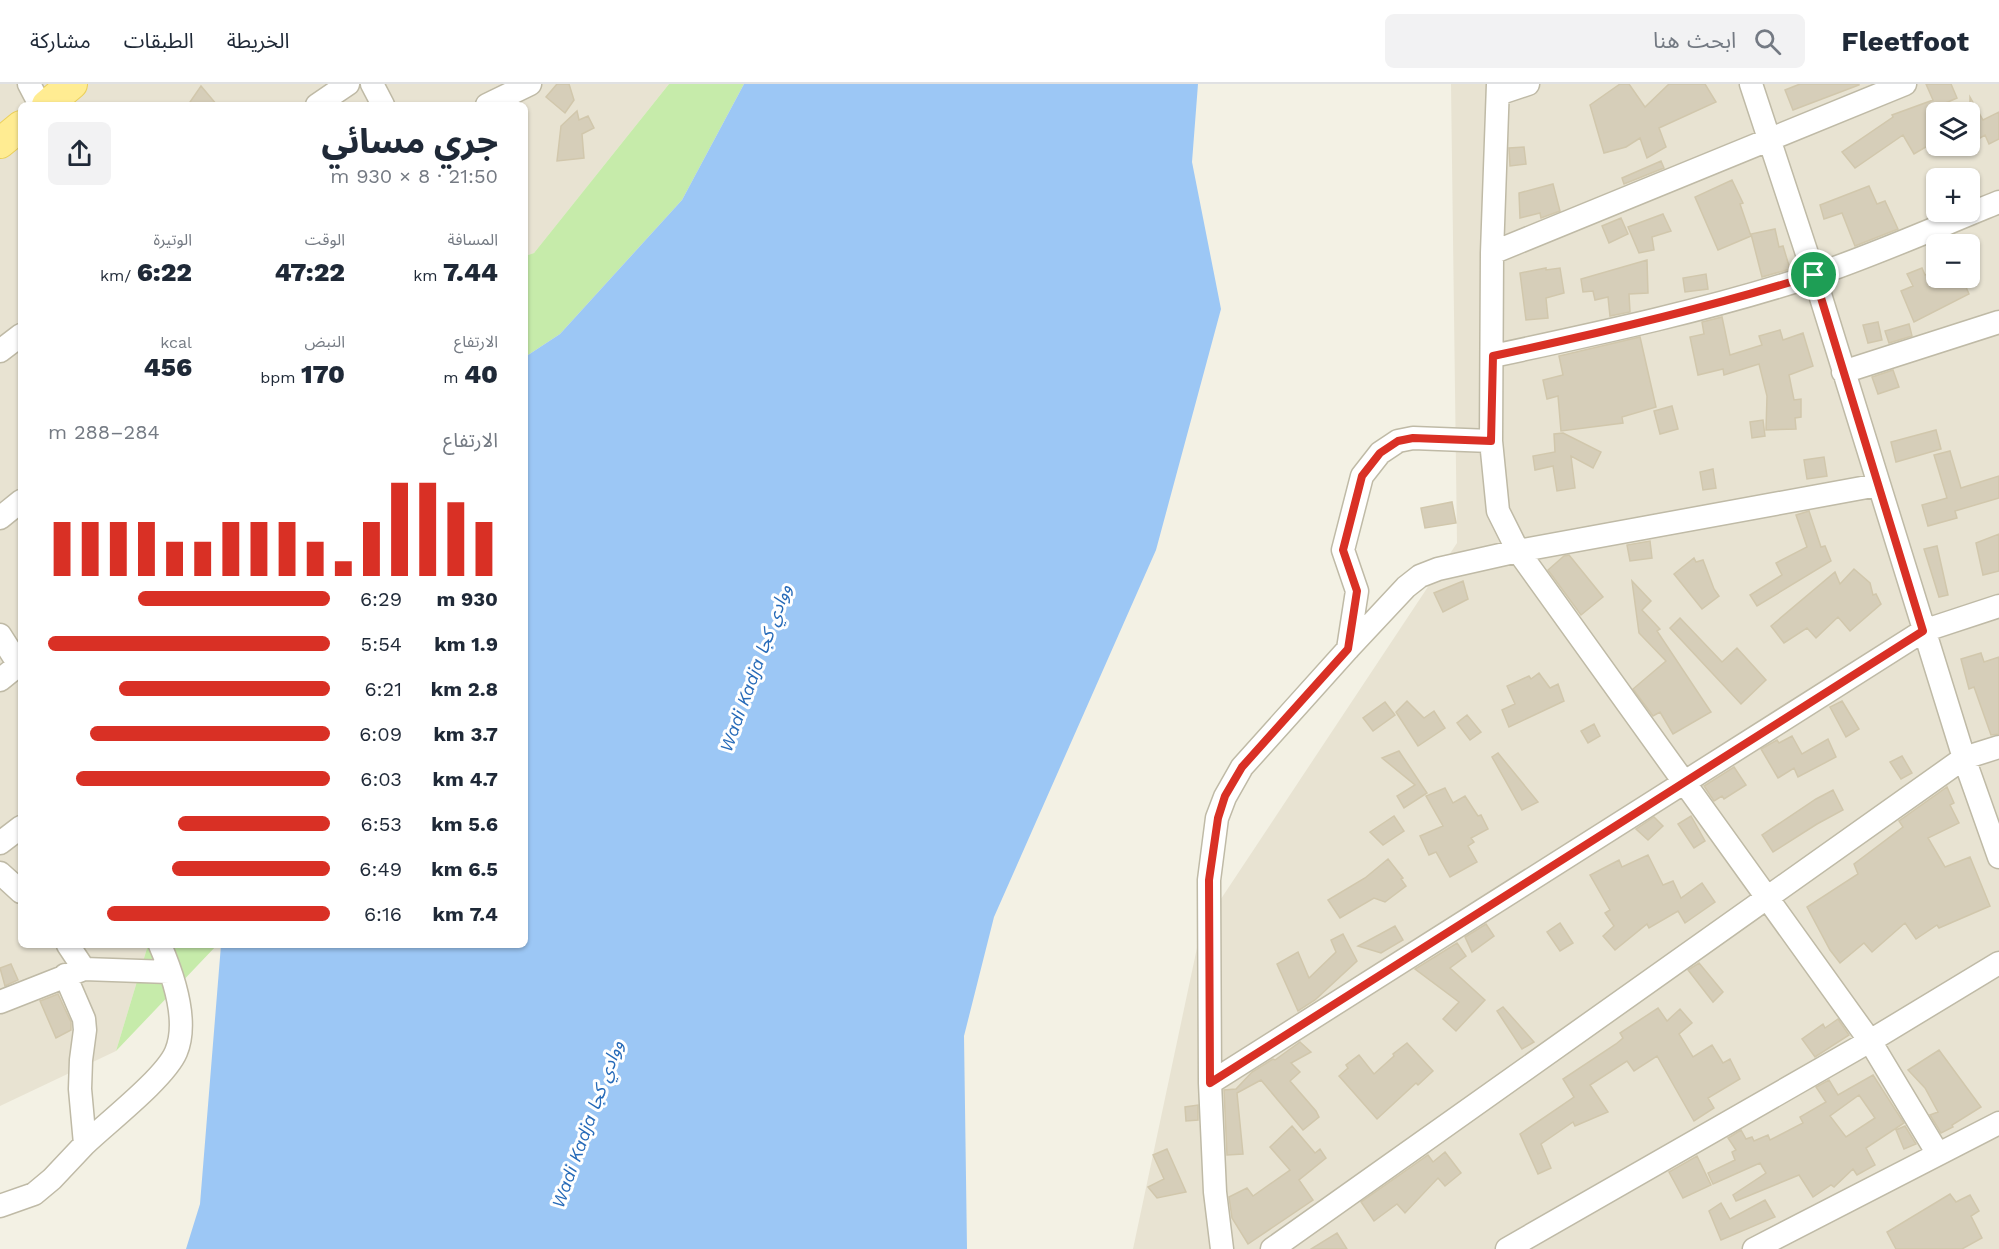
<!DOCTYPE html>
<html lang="ar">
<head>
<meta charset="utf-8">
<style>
  :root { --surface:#fff; --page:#f2f2f3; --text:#1f2937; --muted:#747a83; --line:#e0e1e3; --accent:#d93025 }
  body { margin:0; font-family:"Work Sans","Noto Sans Arabic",sans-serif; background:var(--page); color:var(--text); direction:rtl; height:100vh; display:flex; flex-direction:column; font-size:22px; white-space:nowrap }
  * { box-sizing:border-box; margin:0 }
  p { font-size:20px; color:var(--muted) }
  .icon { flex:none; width:33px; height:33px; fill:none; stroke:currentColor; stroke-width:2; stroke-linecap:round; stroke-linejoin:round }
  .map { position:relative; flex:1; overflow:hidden; direction:ltr }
  .sheet { position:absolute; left:18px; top:18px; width:510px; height:846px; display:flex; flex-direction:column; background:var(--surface); border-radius:9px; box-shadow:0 2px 4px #0004; direction:rtl }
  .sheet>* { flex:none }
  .buttons { position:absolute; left:1926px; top:18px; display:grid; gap:12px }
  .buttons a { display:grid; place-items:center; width:54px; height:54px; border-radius:9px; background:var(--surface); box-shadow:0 2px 4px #0004; font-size:30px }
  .pin { position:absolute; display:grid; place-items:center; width:51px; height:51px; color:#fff; margin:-26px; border:3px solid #fff; border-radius:50%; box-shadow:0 2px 6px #0007 }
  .round { display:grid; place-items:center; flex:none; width:63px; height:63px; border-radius:9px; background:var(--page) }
  .head { display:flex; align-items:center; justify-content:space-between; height:102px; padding:0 30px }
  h1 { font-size:33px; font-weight:800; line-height:45px }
  .figures { display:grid; grid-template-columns:repeat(3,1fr); gap:9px; height:102px; padding:6px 30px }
  .figures div { display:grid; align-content:center }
  .figures b { font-size:26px; font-weight:800 }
  .figures small { font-size:16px; font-weight:400 }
  .figures p { font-size:16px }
  .chart { height:168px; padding:12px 30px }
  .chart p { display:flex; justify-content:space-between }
  .chart svg { width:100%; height:108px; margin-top:6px; stroke:var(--accent); stroke-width:6 }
  ul { padding:0 30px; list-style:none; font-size:20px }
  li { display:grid; grid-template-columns:96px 72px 1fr; align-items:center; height:45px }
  li i { height:15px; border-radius:8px; background:var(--accent) }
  header { display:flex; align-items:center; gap:36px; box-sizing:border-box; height:84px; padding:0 30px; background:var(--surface); border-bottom:2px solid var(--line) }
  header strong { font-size:28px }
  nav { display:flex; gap:33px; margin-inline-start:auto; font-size:21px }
  .search { width:420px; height:54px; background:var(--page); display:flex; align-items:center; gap:15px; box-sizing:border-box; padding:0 21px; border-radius:9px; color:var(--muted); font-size:22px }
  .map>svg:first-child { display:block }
</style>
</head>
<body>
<header>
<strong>Fleetfoot</strong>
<div class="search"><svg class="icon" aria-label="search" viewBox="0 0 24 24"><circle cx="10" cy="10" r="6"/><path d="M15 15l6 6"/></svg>ابحث هنا</div>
<nav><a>الخريطة</a><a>الطبقات</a><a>مشاركة</a></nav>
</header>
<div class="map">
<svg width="1999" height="1165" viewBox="0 0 1999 1165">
  <rect width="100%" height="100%" fill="#f3f1e4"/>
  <path fill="#e8e3d2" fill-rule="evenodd" d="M0,0H669L534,169L525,172V21H21V861H148L116,967L0,1022Z
    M1451,0H1999V1165H1133L1201,845L1457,459ZM1936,28H1970V62H1936ZM1936,94H1970V128H1936ZM1936,160H1970V194H1936Z"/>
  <path fill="#c6ebaa" d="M669,0H744L682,116L560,250L525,273V172L534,169Z
    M148,861H217L116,967Z"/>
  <path fill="#9cc7f5" d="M744,0H1198L1192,78L1221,225L1156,466L994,833L964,952L967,1165H186L200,1120L221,861H525V273L560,250L682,116Z"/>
  <path fill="#d6ceb9" stroke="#d1c7ac" stroke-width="1.5" fill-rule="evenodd" d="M557,0H569L574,16L565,29L546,13Z
    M1620,0H1629L1645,23L1669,0H1705L1716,18L1659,44L1666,63L1647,74L1640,54L1626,63L1604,69L1590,21Z
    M1800,0H1859V1L1793,26L1785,6Z
    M1926,0H1951L1957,14L1936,23V57L1914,70L1903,51L1855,84L1842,68L1893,33L1892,31L1933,16Z
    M201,2L217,21H188Z
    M1970,13L1983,36L1999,28V55L1989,60L1985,51L1970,60Z
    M577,27L579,36L588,32L594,44L582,50L584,74L557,77L561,42Z
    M1524,63L1526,80L1510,82L1509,64Z
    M1661,77L1664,84L1624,100L1622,94Z
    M1732,96L1743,119L1740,120L1751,152L1718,166L1695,113Z
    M1553,100L1560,127L1541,134L1540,129L1520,134L1519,109Z
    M1869,102L1877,120L1885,117L1898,145L1855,162L1842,129L1824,135L1820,121Z
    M1663,130L1671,147L1652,153L1654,166L1639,169L1628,143Z
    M1621,134L1628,150L1609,159L1602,142Z
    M1775,145L1779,163L1783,162L1790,185L1762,193L1751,150Z
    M1647,176L1648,209L1629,210L1630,228L1610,232L1608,213L1595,216L1593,207L1583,208L1581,195Z
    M1546,184V186L1560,184L1564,209L1546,214L1548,234L1526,236L1520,189Z
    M1922,184L1925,191L1936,186V194H1962L1969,210L1914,238L1901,207L1913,202L1907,190Z
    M1706,190L1708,205L1685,208L1683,194Z
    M1722,233L1730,271L1762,261L1759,252L1780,246L1783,256L1803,249L1813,282L1789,291L1794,316L1801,315V333L1795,334L1796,345L1766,346L1767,312L1759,280L1724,291L1723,285L1698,291L1690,253L1704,250L1702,238Z
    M1878,238L1882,256L1868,259L1863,241Z
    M1909,240L1912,252L1889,259L1885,247Z
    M1640,253L1656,323L1622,333L1623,339L1561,347L1558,312L1547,315L1543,296L1563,291L1559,272Z
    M1893,286L1899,303L1878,310L1872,293Z
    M1672,322L1678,345L1660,350L1654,327Z
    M1763,336L1765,352L1752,354L1750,338Z
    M1936,346L1941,365L1896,378L1891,358Z
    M1563,349L1601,368L1593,384L1571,372L1575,404L1557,407L1553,382L1535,386L1533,372L1555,368L1554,350Z
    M1950,367L1961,404L1999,392V414L1955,427L1957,434L1928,442L1922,421L1947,414L1934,371Z
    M1824,373L1827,392L1807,395L1804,376Z
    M1713,385L1716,404L1703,406L1700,388Z
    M1452,418L1456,439L1425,444L1421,424Z
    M1809,427L1821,463L1825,462L1831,477L1757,522L1750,511L1782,491L1776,479L1807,463L1796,431Z
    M1999,450V487L1983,491L1976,459Z
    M1650,457L1652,474L1630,477L1627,461Z
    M1937,462L1948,511L1939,513L1924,465Z
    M1569,471L1603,513L1581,531L1548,486L1564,472Z
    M1694,474L1696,478L1703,476L1714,505L1719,512L1702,525L1674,490Z
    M1854,485L1870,499L1873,511L1876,510L1881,520L1850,547L1838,533L1816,554L1807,544L1784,559L1771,542L1835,488L1840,500Z
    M1463,497L1468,515L1443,528L1434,509Z
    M1632,497L1651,517L1642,526L1660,545L1657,547L1711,628L1673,650L1660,628L1653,632L1633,605L1666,577L1639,549Z
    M1680,534L1722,578L1737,564L1766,596L1741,620L1670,544Z
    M1981,569L1984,578L1999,573V650L1991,651L1974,603L1969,605L1961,575Z
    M1539,589L1550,604L1558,600L1564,617L1509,643L1502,626L1515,620L1507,602L1529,592L1531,595Z
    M1407,617L1424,634L1434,627L1445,644L1418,662L1396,628Z
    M1842,617L1859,645L1846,653L1830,623Z
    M1385,618L1395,631L1373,647L1363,634Z
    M1467,631L1481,648L1470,656L1457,639Z
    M1594,640L1600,652L1588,659L1581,647Z
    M1792,652L1802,670L1828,655L1836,673L1798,693L1794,684L1778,694L1761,665L1777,656L1779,659Z
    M1399,667L1427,709L1404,724L1397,712L1415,701L1382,674Z
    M1498,669L1538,718L1522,726L1492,673Z
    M1902,672L1912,689L1901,695L1890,678Z
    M1734,683L1746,701L1724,715L1722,712L1714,717L1704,702Z
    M1947,703L1954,719L1950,721L1959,739L1928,754L1945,783L1970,773L1990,822L1939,844L1937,841L1916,855L1905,839L1872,868L1864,859L1840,879L1830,866L1807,823L1858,790L1854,780L1903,743L1899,737Z
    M1445,704L1453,719L1465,712L1478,732L1481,731L1488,745L1471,754L1474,758L1468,762L1477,778L1450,793L1436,768L1429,771L1420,752L1443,742L1426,712Z
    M1833,706L1843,726L1817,740L1773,768L1762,751L1816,715Z
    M1394,732L1404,747L1383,761L1370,748Z
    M1691,732L1705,757L1694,764L1678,740Z
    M1654,733L1663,742L1648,756L1636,745Z
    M1648,771L1663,801L1673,797L1681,814L1702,799L1715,818L1685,839L1678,827L1649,844L1647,840L1615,866L1603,852L1614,842L1605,829L1610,826L1590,791L1619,776L1622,783Z
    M1388,775L1403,794L1401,795L1406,802L1385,818L1374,814L1340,834L1328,816L1365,794Z
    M1560,839L1573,859L1560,867L1547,848Z
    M1486,840L1494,852L1472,868L1465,853Z
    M1395,842L1403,856L1381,869L1358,862Z
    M1343,850L1357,877L1315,916L1298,927L1277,880L1298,868L1309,894L1336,868L1331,856Z
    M1457,859L1466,872L1450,884L1485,916L1456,947L1443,935L1459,918L1415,885Z
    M1699,879L1723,908L1713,918L1688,886Z
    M11,880L18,896L5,902L0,884Z
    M58,910L71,938V946L56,954L40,917Z
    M1503,923L1534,958L1522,965L1497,927Z
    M1658,924L1667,937L1680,925L1692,939L1679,950L1693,973L1712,961L1723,979L1730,975L1740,995L1708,1014L1714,1024L1694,1037L1657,972L1634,987L1627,977L1590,1001L1608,1028L1575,1042L1573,1038L1541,1060L1551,1084L1538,1090L1520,1050L1574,1013L1563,995L1616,960L1623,954L1620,949Z
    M1838,935L1849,951L1815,973L1802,955L1823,940L1825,944Z
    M1300,958L1311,968L1291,979L1300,988L1290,997L1316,1027L1319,1033L1303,1046L1261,996L1237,1009L1243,1070L1227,1071L1224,1006L1236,1005L1252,988L1273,975L1275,976Z
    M1407,959L1433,987L1418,1001L1416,999L1377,1035L1339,992L1348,984L1346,981L1359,971L1374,990L1394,972L1393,970Z
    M1939,966L1981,1023L1952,1041L1953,1043L1941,1049L1930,1031L1938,1028L1925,1004L1908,986Z
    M1873,991L1904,1039L1866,1064L1875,1081L1857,1091L1853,1085L1834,1103L1831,1101L1813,1113L1799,1091L1736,1117L1733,1111L1766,1089L1760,1079L1713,1100L1708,1089L1735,1076L1732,1068L1736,1066L1728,1054L1741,1046L1746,1055L1752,1053L1754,1057L1768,1051L1770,1056L1803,1039L1800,1033L1826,1018L1816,1003L1829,996L1838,1011ZM1859,1011L1875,1034L1846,1053L1830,1032Z
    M1198,1021V1036L1186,1037L1185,1023Z
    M1292,1042L1315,1069L1320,1065L1326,1074L1299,1096L1313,1116L1248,1160L1232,1134L1229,1113L1247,1104L1253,1112L1290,1086L1270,1063Z
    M1905,1042L1916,1060L1904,1065L1896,1046Z
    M1167,1065L1186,1108L1157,1114L1148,1103L1164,1095L1153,1071Z
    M1445,1068L1461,1089L1445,1102L1438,1094L1405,1129L1397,1120L1374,1137L1361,1118L1428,1071L1433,1078Z
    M1697,1072L1711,1101L1683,1114L1669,1088Z
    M1950,1110L1956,1118L1970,1111L1979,1127L1971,1132L1982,1154L1962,1165H1896L1887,1148Z
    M1765,1116L1775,1133L1721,1156L1709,1127L1721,1119L1730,1135Z
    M1337,1149L1347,1165H1311Z"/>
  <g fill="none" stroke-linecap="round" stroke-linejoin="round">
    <defs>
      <path id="minor" d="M29,0L40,21
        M372,0L383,21
        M1498,0L1492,169L1491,357L1498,427L1518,467L1870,957L1938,1070
        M1751,0L1814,191L1964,674L1999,773
        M1498,10L1528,0
        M317,21L348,0
        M487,21L530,0
        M1492,169L1905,0
        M0,267L21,251
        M1493,272C1600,249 1708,226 1812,192C1875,171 1937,143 1999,118
        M1843,288L1999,238
        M0,434L21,417
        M0,551L21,584
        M1348,565L1357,507L1343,466L1362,392L1380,369L1398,357L1413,354L1491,357
        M0,596L21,579
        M0,759L21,743
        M0,789L21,808
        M68,861L84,885
        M0,918L84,885L169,888
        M1210,999L1923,547L1999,522
        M85,1060C108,1038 165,994 176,968C189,937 173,891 160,861
        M0,1122L34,1110L52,1095L85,1060L80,1005L81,976L85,946L84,935L65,891
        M1222,1165L1215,1108L1210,999L1209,796L1217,734L1225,713L1242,683L1348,565L1406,503L1420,492L1438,485L1518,467L1878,401
        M1272,1165L1964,674L1999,663
        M1507,1165L1870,957L1999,879
        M1754,1165L1999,1039"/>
      <path id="major" d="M47,21L72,0
        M0,59L21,42"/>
    </defs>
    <use href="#minor" stroke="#bfbaa6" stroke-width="25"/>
    <use href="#major" stroke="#ebd05b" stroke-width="32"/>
    <use href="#minor" stroke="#fff" stroke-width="22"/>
    <use href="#major" stroke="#ffec92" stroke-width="30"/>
  </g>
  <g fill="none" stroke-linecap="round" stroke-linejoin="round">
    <defs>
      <path id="route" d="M1814,191L1923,547L1210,999L1209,796L1218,734L1225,712L1242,683L1348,565L1357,507L1343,466L1362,392L1380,369L1398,357L1413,354L1491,357L1493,272C1601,249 1708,224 1814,191Z"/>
    </defs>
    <use href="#route" stroke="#fff" stroke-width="12"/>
    <use href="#route" stroke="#d93025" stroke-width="8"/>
  </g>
  <g text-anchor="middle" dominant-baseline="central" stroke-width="6" stroke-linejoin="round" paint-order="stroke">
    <g font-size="18" font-style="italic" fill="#266ab8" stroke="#fff">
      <text transform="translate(755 584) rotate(-70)">Wadi Kadja ووادي كجا</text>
      <text transform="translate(587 1040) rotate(-70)">Wadi Kadja ووادي كجا</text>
    </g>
  </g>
</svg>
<div class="buttons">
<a><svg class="icon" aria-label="layers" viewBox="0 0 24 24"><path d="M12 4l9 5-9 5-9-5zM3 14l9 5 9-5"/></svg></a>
<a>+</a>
<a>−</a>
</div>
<div class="pin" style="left:1814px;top:191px;background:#1e9e55"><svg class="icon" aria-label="arrive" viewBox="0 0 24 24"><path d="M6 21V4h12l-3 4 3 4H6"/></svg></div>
<section class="sheet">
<div class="head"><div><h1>جري مسائي</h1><p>21:50 · 8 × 930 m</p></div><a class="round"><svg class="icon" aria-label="share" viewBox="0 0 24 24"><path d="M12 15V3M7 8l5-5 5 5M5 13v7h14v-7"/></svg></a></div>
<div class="figures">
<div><p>المسافة</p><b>7.44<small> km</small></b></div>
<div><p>الوقت</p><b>47:22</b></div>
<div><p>الوتيرة</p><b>6:22<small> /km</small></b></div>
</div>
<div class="figures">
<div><p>الارتفاع</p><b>40<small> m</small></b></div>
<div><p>النبض</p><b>170<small> bpm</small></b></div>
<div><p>kcal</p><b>456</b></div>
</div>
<div class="chart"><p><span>الارتفاع</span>284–288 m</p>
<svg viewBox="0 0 160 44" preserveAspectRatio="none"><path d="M5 44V22M15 44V22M25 44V22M35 44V22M45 44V30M55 44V30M65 44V22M75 44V22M85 44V22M95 44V30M105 44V38M115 44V22M125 44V6M135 44V6M145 44V14M155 44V22"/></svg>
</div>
<ul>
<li><b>930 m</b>6:29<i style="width:68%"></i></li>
<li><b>1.9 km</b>5:54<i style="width:100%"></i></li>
<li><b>2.8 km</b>6:21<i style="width:75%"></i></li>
<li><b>3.7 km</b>6:09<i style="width:85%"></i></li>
<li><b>4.7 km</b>6:03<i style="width:90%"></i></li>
<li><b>5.6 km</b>6:53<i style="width:54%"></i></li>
<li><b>6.5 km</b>6:49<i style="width:56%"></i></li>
<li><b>7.4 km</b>6:16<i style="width:79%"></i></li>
</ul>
</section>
</div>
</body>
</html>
